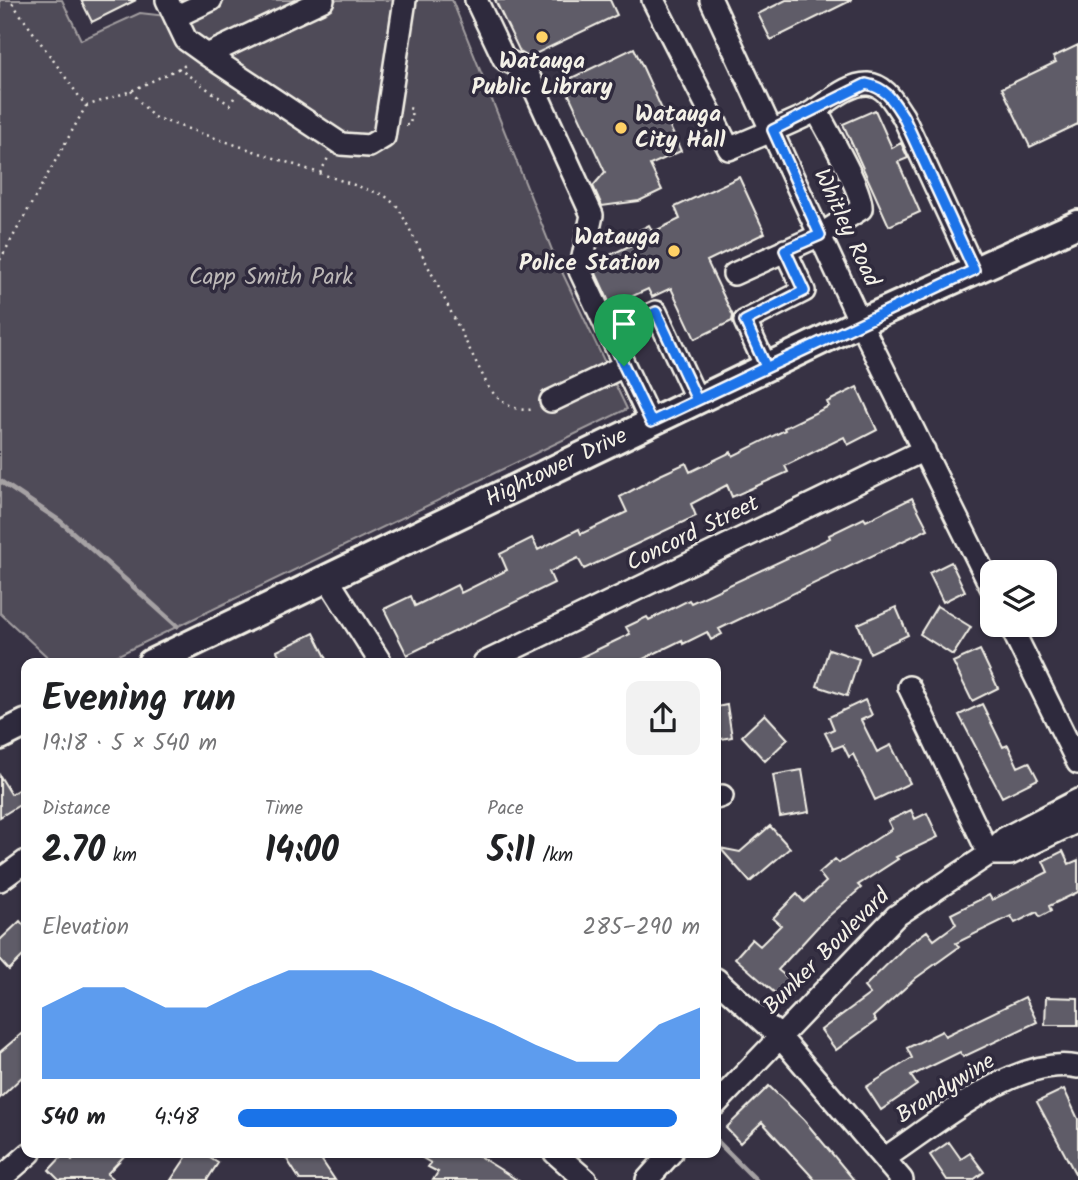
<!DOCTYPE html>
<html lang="en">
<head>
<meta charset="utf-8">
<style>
  :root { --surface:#fff; --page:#f2f2f2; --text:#202124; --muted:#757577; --accent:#1a73e8 }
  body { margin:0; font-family:Kalam,sans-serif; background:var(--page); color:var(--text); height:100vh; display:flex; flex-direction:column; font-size:26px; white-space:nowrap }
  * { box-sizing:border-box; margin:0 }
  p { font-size:23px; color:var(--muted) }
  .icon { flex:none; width:38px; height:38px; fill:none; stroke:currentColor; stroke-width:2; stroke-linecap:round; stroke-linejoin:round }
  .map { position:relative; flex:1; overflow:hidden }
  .side { position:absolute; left:21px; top:658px; width:700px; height:500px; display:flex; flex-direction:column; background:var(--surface); border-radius:14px; box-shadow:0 2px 5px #0004 }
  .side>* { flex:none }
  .fabs { position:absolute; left:980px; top:560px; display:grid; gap:14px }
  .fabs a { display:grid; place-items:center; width:77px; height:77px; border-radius:14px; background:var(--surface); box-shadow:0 2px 5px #0004; font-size:35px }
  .pin { position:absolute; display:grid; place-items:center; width:60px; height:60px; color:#fff; margin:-72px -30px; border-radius:50% 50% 50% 0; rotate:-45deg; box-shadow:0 0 7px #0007 }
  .pin .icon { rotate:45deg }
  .round { display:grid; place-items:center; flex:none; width:74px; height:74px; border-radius:14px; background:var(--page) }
  .overview { display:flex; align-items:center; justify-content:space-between; height:119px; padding:0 21px }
  h1 { font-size:38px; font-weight:600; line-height:52px }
  .figures { display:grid; grid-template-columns:repeat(3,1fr); gap:10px; height:119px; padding:7px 21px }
  .figures div { display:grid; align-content:center }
  .figures b { font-size:35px; font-weight:600 }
  .figures small { font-size:19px; font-weight:400 }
  .figures p { font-size:19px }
  .chart { height:196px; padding:14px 21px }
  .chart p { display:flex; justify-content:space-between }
  .chart svg { width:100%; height:126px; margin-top:7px; fill:var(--accent); opacity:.7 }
  ul { padding:0 21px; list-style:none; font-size:23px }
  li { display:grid; grid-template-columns:112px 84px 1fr; align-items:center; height:52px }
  li i { height:18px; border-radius:9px; background:var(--accent) }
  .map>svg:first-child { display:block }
</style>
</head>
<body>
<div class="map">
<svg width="1078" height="1180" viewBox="0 0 1078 1180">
  <rect width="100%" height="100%" fill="#373244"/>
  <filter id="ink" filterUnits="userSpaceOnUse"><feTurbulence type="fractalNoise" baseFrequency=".0143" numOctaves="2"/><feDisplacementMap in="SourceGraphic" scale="14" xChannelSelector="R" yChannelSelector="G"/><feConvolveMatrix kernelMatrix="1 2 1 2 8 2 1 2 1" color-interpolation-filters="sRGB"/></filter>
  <g filter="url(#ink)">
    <path fill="#504b59" stroke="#a29ea0" stroke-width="2" d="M0,0H62L81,40L140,13L175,17L212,0H452L554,255L627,409L102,663H54L0,613Z"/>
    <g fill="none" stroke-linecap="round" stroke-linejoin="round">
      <path stroke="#a6a2a4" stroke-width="5" d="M0,481L60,521L177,626
        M716,1140L756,1180"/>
    </g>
    <path fill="#5f5c67" stroke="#f4f1e8" stroke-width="2" d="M81,0H136L92,22Z
      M495,0H610L617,15L529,57L520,52Z
      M786,0H852L771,40L758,14Z
      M1078,45V124L1030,147L1002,88L1056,62L1053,57Z
      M634,48L681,151L650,165L662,190L639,201L602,206L593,186L605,172L563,82Z
      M875,110L892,148L901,143L908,158L898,162L920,212L889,226L843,124Z
      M739,177L765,233L707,261L733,316L732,321L695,339L671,288L652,297L648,289L611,306L594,269L595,262L640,241L636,232L649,225L653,232L680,219L675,207Z
      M857,387L877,430L848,445L844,437L785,466L788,472L732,497L727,485L691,504L696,516L584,569L578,558L549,572L554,583L407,655L384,609L411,596L415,606L457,585L461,593L507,570L500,554L532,538L538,550L579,529L581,534L627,512L620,497L658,476L686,463L690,472L731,452L733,456L785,430L784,428L829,406L827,402Z
      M912,498L928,529L719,629L722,634L711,640L707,632L683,644L682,640L635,663H569L630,634L626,627L647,617L649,620L689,600L691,603L830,538L829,535L864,518L866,521Z
      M951,562L965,591L943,602L929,573Z
      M937,606L971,627L953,655L920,634Z
      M896,607L908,635L870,653L858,624Z
      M314,633L329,663H283L277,651Z
      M829,649L859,659L847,696L817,686Z
      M980,650L998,688L972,701L953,662Z
      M865,700L872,715L861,720L877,752L891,745L910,783L875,800L853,754L849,757L843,745L833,749L825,733L834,729L829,717Z
      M982,704L1003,747L1008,745L1018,767L1029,762L1038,779L1002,797L959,715Z
      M727,705L732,737L716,740V707Z
      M765,714L788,739L765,761L742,736Z
      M802,770L809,812L780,817L773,775Z
      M0,776L11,794L26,785V801L0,817Z
      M911,810L915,819L927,813L938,837L896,857L898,859L858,885L861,888L823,921L778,970L789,979L776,994L735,958L752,939L760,946L781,925L773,918L797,894L804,902L826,882L819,873L835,859L839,863L892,829L888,821Z
      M770,826L790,848L750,882L720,848L740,852Z
      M1063,851L1069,864L1078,860V892L1049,906L1051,911L1040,917L1037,912L1015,923L1011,916L956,943L959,947L916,978L873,1017L876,1021L836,1050L821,1030L870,994L864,987L905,947L927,931L934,940L956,924L951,914L989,895L992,900L1048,872L1043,861Z
      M20,921L26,928V953L9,970L0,960V940Z
      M1025,997L1037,1022L963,1057L960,1052L911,1076L917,1085L881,1110L866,1087L912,1058L907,1048L942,1031L945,1036Z
      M1046,997L1078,998V1025H1045Z
      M26,1030V1073L0,1098V1052Z
      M769,1086L804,1120L854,1180H815L762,1122L740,1143L726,1128Z
      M1064,1089L1078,1119V1179L1037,1102Z
      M949,1142L961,1159L970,1153L984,1172L973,1180H947L930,1155Z
      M65,1153L72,1160L79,1153H127L107,1174L114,1180H59L49,1170Z
      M189,1153H202L218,1163L207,1180H171Z
      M283,1153H317L335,1180H300Z
      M414,1153H474L517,1180H433L438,1172L428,1167L431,1163Z"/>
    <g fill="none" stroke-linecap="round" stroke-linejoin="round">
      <defs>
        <path id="minor" d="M167,0L186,40L207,55L341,144L369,146L384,137L405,0
          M476,0L504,59L526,70L592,215L580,271L651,422
          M653,0L729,149C754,138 780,128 805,116C824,107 846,83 868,84C886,85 894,103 903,116L974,270
          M711,0L860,322L992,589
          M175,17L211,0
          M207,55L323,0
          M734,274L820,235L861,209C864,192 825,128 816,109
          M610,333L656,312L697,400
          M766,367L745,321L804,291L785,250
          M551,401L624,366
          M327,578L381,663
          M1010,625L1078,763
          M484,663L924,450
          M909,687L989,854
          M716,798L722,796
          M989,854H1010L1078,821
          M0,880L26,861
          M716,979L780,1037L902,1180
          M716,1104L896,916L989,854L1005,838L1078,800
          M555,1153L586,1180
          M885,1158C934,1126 1016,1054 1078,1067
          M0,1179L30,1153
          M647,1180L671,1153"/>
        <g id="major">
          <path id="s1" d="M151,663L860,322L1078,224"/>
          <path d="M0,736L26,723"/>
        </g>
      </defs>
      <use href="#minor" stroke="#f4f1e8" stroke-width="26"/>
      <use href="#major" stroke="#f4f1e8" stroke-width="32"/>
      <path stroke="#f4f1e8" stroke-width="2.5" stroke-dasharray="2 5" stroke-linecap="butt" d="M178,68L230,105L235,96
        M131,91L153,117L384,195L398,207L409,228L489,388C501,403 515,413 535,409
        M86,106L131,91L188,64
        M406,125H410L412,109L408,108
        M320,173L328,158
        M0,260L86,106L10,0"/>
      <use href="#minor" stroke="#2f2a3d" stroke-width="21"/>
      <use href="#major" stroke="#2f2a3d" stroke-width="26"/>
    </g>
  </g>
  <g fill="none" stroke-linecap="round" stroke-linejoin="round" filter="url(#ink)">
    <defs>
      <path id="route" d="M624,366L651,422L974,270L903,116C892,99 886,88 866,84L773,130L820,235L785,250L804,291L745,321L766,367L697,400L656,312L610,333L624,366"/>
    </defs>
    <use href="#route" stroke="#fff" stroke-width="14"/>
    <use href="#route" stroke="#1a73e8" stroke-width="9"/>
  </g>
  <g fill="#ffd166" stroke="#2f2a3d" stroke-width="2.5">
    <circle cx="542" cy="37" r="7"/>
    <circle cx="621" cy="128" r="7"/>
    <circle cx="674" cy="251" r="7"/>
  </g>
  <g text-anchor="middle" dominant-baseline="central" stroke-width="7" stroke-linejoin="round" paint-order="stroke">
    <g font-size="23" font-weight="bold" fill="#f4f1e8" stroke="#2f2a3d">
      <text x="542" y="62">Watauga<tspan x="542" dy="26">Public Library</tspan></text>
      <text x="635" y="115" text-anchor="start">Watauga<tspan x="635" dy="26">City Hall</tspan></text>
      <text x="660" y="238" text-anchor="end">Watauga<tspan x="660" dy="26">Police Station</tspan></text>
    </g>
    <g font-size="23" fill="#f4f1e8" stroke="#2f2a3d">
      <text transform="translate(846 228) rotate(65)">Whitley Road</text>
      <text stroke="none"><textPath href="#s1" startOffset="450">Hightower Drive</textPath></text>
      <text transform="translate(693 534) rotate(-26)">Concord Street</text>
      <text transform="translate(827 952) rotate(-45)">Bunker Boulevard</text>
      <text transform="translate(946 1089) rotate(-32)">Brandywine</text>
    </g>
    <g font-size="23" fill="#bbb7b6" stroke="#2f2a3d">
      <text x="271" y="278">Capp Smith Park</text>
    </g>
  </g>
</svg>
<div class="fabs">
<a><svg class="icon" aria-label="layers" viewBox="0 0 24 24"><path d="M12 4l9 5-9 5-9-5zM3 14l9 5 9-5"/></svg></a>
</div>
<div class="pin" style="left:624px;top:366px;background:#1e9e55"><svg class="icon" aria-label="arrive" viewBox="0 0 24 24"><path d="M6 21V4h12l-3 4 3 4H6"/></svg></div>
<section class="side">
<div class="overview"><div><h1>Evening run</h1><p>19:18 · 5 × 540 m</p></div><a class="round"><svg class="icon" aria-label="share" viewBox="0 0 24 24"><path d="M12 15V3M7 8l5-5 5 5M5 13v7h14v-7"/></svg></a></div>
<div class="figures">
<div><p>Distance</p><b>2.70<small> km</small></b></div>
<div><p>Time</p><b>14:00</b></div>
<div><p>Pace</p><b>5:11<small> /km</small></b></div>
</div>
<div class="chart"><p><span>Elevation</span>285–290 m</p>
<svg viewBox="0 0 160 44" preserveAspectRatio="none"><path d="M0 44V19L10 12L20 12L30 19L40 19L50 12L60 6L70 6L80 6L90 12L100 19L110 25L120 32L130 38L140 38L150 25L160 19V44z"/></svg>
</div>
<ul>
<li><b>540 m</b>4:48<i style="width:95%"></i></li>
</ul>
</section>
</div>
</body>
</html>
